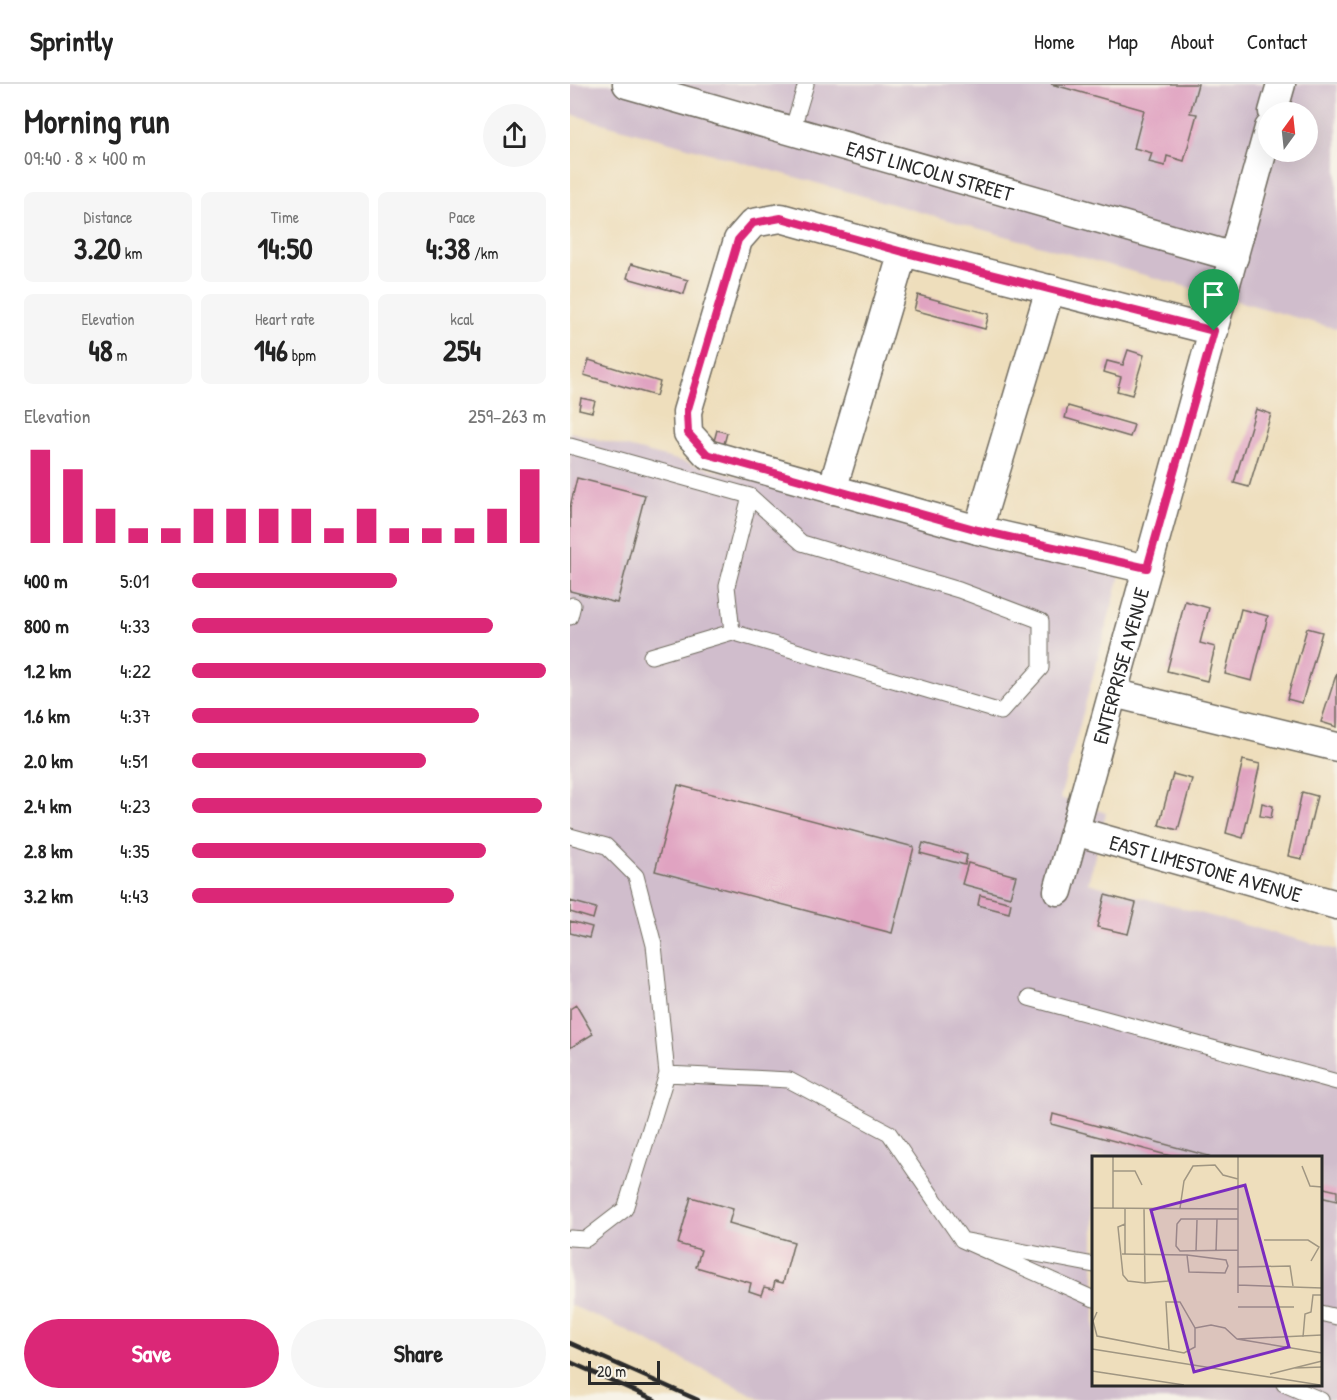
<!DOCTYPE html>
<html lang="en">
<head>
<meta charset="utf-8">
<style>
  :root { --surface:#fff; --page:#f6f6f6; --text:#222; --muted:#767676; --line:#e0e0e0; --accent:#db2777 }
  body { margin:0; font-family:"Patrick Hand",sans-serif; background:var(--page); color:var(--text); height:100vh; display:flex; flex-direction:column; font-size:22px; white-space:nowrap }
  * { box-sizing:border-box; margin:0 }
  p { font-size:20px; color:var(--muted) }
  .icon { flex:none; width:33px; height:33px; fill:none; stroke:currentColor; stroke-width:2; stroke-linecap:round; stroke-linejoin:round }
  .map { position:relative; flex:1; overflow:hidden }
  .drawer { display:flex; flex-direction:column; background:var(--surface); width:570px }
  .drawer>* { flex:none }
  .needle { width:39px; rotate:15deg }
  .controls { position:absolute; left:688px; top:18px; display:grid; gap:12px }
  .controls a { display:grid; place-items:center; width:60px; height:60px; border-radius:50%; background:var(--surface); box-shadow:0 6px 24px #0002; font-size:30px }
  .scale { position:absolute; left:18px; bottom:15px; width:72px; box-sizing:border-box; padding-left:6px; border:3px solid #2b2b2b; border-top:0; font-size:16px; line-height:21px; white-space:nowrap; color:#2b2b2b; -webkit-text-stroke:4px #f7f3e8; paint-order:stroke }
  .pin { position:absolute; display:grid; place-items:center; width:51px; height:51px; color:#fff; margin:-62px -26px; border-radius:50% 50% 50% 0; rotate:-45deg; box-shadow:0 0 6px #0007 }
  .pin .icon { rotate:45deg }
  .round { display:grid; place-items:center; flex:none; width:63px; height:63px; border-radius:32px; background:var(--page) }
  .summary { display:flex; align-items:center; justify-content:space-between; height:102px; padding:0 24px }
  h1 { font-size:33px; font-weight:700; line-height:45px }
  .stats { display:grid; grid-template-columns:repeat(3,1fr); gap:9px; height:102px; padding:6px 24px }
  .stats div { display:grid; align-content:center; border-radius:9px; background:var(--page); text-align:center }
  .stats b { font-size:30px; font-weight:700 }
  .stats small { font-size:16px; font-weight:400 }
  .stats p { font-size:16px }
  .chart { height:168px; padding:12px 24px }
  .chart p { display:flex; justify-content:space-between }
  .chart svg { width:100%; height:108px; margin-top:6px; stroke:var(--accent); stroke-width:6 }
  .action { display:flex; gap:12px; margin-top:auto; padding:12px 24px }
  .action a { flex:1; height:69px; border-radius:36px; background:var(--accent); color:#fff; font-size:24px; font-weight:700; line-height:69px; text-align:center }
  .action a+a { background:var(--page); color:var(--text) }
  ul { padding:0 24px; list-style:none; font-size:20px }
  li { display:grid; grid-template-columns:96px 72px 1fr; align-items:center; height:45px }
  li i { height:15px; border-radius:8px; background:var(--accent) }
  header { display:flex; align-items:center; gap:36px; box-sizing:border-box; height:84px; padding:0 30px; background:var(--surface); border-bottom:2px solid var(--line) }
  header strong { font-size:28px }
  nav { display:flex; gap:33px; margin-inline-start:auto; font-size:21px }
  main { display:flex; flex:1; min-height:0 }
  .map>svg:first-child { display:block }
</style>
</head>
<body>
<header>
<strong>Sprintly</strong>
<nav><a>Home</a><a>Map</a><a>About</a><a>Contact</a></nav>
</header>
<main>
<section class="drawer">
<div class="summary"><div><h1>Morning run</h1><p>09:40 · 8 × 400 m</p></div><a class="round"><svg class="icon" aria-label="share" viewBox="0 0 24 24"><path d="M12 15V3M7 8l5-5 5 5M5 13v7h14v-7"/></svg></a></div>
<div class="stats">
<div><p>Distance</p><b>3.20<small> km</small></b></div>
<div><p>Time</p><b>14:50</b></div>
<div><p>Pace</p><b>4:38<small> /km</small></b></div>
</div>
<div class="stats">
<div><p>Elevation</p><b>48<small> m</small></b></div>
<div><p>Heart rate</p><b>146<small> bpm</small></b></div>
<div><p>kcal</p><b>254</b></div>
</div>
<div class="chart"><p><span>Elevation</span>259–263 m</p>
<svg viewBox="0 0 160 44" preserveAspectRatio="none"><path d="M5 44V6M15 44V14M25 44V30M35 44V38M45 44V38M55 44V30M65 44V30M75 44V30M85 44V30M95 44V38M105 44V30M115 44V38M125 44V38M135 44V38M145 44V30M155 44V14"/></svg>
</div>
<ul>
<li><b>400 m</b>5:01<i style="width:58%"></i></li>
<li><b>800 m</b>4:33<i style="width:85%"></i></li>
<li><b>1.2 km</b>4:22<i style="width:100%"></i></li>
<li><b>1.6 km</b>4:37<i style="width:81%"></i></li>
<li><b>2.0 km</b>4:51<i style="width:66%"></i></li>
<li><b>2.4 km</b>4:23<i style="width:99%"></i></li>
<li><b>2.8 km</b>4:35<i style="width:83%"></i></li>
<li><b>3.2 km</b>4:43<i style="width:74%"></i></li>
</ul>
<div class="action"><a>Save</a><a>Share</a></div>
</section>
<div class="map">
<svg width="767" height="1316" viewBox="0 0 767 1316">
  <rect width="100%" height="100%" fill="#f7f3e8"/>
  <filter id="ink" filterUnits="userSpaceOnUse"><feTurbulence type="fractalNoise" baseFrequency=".0167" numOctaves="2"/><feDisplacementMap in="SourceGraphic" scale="12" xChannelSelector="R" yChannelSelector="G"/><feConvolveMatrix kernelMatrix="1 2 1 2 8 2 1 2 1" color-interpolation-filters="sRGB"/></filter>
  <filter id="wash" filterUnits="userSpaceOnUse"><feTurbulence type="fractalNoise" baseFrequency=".008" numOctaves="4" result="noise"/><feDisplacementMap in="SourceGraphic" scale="24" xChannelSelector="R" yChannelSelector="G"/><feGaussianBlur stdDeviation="1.35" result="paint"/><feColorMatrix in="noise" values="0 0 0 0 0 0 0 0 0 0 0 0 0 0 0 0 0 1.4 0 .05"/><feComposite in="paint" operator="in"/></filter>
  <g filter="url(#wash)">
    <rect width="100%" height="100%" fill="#eedebc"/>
    <path fill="#d0bdcc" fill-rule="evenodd" d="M0,0H767V245L0,30ZM699,28H738V68H699Z
      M0,348L550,492L490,714L536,729L518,799L767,866V1316H193L39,1238L0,1221ZM524,1073H750V1300H524Z"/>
    <g id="blocks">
      <path fill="#e0a3c1" d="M481,0H628L620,29L627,30L614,77L597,72L595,82L579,78L582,69L564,64L574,26Z
        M61,180L118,196L114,210L57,194Z
        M348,211L419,230L415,245L344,226Z
        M558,266L574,271L562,311L547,307L551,293L534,288L537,277L553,281Z
        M19,276L90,298L86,312L14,291Z
        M11,314L25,317L22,328L9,325Z
        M498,322L564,341L560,353L495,334Z
        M686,325L701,330L679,403L664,399Z
        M147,346L157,349L154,360L144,357Z
        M7,394L75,411L47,519L0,507V423Z
        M615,517L639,524L630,559L645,563L637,597L597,587Z
        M671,525L698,532L682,597L655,590Z
        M737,544L752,548L732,619L717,615Z
        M767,588V643L751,638Z
        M673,676L690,680L673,754L656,749Z
        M603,690L622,695L608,746L589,741Z
        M108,701L344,763L322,849L85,787Z
        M732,708L747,712L732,775L718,772Z
        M692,719L703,722L701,734L690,732Z
        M353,759L397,771L395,781L350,769Z
        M398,779L446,792L440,813L392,800Z
        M410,811L441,819L439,829L408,821Z
        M535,811L566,819L558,850L527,843Z
        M0,817L26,824L23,835L0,828Z
        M0,837L22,843L19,854L0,849Z
        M6,921L23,950L0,964V925Z
        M483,1030L639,1072V1073H604L481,1040Z
        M750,1103L767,1107V1117L750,1113Z
        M121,1113L163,1125L159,1139L224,1158L213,1199L205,1197L203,1205L194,1203L191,1211L179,1207L181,1199L126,1183L131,1166L108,1160Z"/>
    </g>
  </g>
  <g filter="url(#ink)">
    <use href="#blocks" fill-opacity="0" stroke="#6f6a5e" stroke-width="1.5"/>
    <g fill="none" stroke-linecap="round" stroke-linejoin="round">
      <defs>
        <path id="service" d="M222,47L236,0
          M0,362L180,412L232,459L389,506L471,537V584L431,628L162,548L157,502L180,412
          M0,533L3,521
          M81,572L162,548
          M0,752L36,762L66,792L84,861L97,990L55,1125L16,1155L0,1154
          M459,914L767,998
          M97,990L219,996L319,1049L392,1156
          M524,1181L392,1156L524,1215
          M750,1229L767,1233
          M714,1300L751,1316"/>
        <g id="minor">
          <path id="s1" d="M57,0L664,173"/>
          <path d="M703,28L711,0"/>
          <path d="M262,406L333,168"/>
          <path d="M408,446L480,205"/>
          <path d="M577,485L408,446L137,370L118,349L117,328L168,156L183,139L211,134L333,168L644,247"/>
          <path d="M543,609L767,663"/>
          <path id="s2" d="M505,747L767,821"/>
          <path id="s3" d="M488,807L699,44"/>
        </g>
      </defs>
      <use href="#service" stroke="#6f6a5e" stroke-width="17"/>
      <use href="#minor" stroke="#6f6a5e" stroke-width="31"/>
      <use href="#service" stroke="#fff" stroke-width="15"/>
      <use href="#minor" stroke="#fff" stroke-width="28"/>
      <path stroke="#2b2b2b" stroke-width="4.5" d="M0,1259L128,1316
        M0,1278L85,1316"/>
    </g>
  </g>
  <g fill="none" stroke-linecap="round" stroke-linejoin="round" filter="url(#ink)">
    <defs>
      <path id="route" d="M211,134L333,168L644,247L577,484L408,446L137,370L118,349L117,328L168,156L183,139Z"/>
    </defs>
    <use href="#route" stroke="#fff" stroke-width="12"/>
    <use href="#route" stroke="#db2777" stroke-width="8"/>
  </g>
  <g text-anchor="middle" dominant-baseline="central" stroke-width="4.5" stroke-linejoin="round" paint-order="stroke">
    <g font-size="21" fill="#2b2b2b" stroke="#f7f3e8">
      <text stroke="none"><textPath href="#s1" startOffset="315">EAST LINCOLN STREET</textPath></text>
      <text stroke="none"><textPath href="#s3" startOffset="234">ENTERPRISE AVENUE</textPath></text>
      <text stroke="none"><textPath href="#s2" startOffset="136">EAST LIMESTONE AVENUE</textPath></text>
    </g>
  </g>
  <g transform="translate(522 1072)">
    <rect width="230" height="230" fill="#eedebc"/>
    <path fill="none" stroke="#a09682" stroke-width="1.5" d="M210,10L218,30L230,31M21,15H43L50,29M0,52L146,53M21,52V0M52,52L53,127M88,52L92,25L101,10L123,9L131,19L146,23M33,68L26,71L31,119L36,125L53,127L76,125V118M172,84H216L227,91L219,105M146,94L88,95L84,90L85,68L89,63H146M104,95L105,64M124,95L125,63M30,98L95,99L134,104L136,110L133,117L97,116L95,99M33,98V52M146,111L198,110L201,130M146,129L230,132M146,137V0M146,151H202M5,156L1,165L5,180L92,197L103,191V172L88,146H74L77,194M103,172L119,169L133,172L145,183M230,179L145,183L230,197M211,181L213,158L219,156L221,139H230M0,193L228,229M203,212L230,211M0,215L92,229M178,218L230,205"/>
    <path fill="#7b2cbf" fill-opacity="0.15" stroke="#7b2cbf" stroke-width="3" d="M153,29L197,191L102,216L59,54Z"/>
    <rect width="230" height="230" fill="none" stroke="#2b2b2b" stroke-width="3"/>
  </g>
</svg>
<div class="controls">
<a><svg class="needle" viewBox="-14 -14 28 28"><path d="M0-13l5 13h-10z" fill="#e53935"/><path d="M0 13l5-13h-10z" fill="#767676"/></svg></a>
</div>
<div class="scale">20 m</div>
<div class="pin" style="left:644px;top:247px;background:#1e9e55"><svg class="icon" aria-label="arrive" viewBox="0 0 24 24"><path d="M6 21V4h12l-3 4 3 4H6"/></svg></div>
</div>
</main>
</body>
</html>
